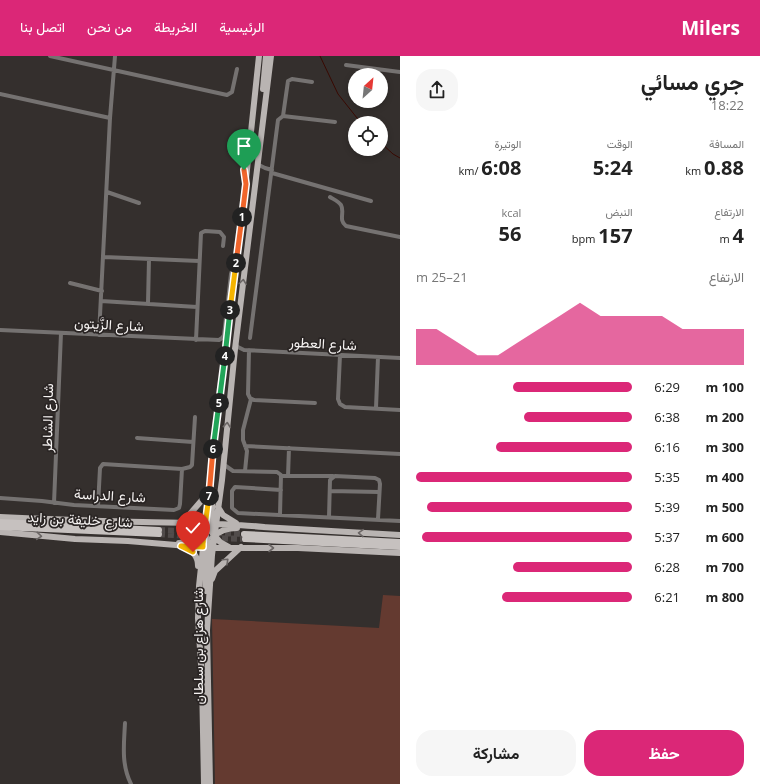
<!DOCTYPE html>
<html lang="ar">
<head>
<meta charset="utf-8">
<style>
  :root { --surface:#fff; --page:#f6f6f6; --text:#222; --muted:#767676; --accent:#db2777 }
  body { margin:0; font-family:"Open Sans",Vazirmatn,sans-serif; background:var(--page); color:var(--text); direction:rtl; height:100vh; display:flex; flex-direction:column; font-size:15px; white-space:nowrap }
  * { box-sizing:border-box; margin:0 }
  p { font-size:13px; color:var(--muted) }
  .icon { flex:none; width:22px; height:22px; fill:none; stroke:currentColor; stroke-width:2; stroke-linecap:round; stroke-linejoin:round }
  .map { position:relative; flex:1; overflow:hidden; direction:ltr }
  .side { display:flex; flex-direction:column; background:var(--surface); width:360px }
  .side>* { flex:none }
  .needle { width:26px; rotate:27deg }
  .fabs { position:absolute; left:348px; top:12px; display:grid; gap:8px }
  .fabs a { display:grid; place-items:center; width:40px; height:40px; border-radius:50%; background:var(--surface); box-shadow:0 2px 6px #0003; font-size:20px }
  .pin { position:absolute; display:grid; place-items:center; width:34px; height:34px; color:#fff; margin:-41px -17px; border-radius:50% 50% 50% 0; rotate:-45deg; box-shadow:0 0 4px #0007 }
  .pin .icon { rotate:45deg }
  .km { position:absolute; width:20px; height:20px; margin:-10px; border-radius:50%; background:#222; color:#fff; font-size:11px; line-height:20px; text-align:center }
  .round { display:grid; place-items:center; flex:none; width:42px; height:42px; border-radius:16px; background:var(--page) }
  .summary { display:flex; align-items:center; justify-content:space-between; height:68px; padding:0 16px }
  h1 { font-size:22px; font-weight:700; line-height:30px }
  .metrics { display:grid; grid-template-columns:repeat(3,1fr); gap:6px; height:68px; padding:4px 16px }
  .metrics div { display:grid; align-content:center }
  .metrics b { font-size:20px; font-weight:700 }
  .metrics small { font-size:11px; font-weight:400 }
  .metrics p { font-size:11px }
  .chart { height:112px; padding:8px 16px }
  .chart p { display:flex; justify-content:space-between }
  .chart svg { width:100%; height:72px; margin-top:4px; fill:var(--accent); opacity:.7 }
  .cta { display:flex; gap:8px; margin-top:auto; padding:8px 16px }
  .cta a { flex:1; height:46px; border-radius:16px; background:var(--accent); color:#fff; font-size:16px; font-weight:700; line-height:46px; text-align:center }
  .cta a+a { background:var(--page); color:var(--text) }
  ul { padding:0 16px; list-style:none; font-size:13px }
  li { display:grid; grid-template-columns:64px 48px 1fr; align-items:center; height:30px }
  li i { height:10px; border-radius:5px; background:var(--accent) }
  header { display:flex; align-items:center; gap:24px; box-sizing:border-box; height:56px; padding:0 20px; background:var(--accent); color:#fff }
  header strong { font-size:19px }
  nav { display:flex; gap:22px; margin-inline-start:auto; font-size:14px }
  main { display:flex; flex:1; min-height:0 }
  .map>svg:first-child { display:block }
</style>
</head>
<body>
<header>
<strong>Milers</strong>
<nav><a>الرئيسية</a><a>الخريطة</a><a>من نحن</a><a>اتصل بنا</a></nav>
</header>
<main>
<section class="side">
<div class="summary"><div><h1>جري مسائي</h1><p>18:22</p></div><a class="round"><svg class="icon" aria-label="share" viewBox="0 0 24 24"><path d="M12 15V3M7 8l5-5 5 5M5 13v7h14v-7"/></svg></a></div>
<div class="metrics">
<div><p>المسافة</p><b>0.88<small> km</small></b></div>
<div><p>الوقت</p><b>5:24</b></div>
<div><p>الوتيرة</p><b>6:08<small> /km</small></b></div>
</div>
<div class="metrics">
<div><p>الارتفاع</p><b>4<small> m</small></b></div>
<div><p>النبض</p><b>157<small> bpm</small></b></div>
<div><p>kcal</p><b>56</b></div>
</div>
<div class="chart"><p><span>الارتفاع</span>21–25 m</p>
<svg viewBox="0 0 160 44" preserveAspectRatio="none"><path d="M0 44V22L10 22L20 30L30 38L40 38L50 30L60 22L70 14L80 6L90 14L100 14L110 14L120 14L130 22L140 22L150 22L160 22V44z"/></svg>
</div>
<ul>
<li><b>100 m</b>6:29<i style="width:55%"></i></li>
<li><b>200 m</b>6:38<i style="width:50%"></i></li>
<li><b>300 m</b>6:16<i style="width:63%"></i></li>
<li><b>400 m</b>5:35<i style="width:100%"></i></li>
<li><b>500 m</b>5:39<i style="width:95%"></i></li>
<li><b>600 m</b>5:37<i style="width:97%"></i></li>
<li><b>700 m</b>6:28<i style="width:55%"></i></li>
<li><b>800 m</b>6:21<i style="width:60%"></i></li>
</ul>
<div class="cta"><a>حفظ</a><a>مشاركة</a></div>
</section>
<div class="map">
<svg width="400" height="728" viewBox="0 0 400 728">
  <rect width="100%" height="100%" fill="#342f2d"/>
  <path fill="#643a30" d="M383,539L400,540V728H215L212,563L379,572Z"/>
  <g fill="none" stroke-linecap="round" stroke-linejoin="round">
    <path stroke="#390902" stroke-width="1" d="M320,0L338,38L361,67
      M381,87L393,98L400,102"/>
    <path stroke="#514c4b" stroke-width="6" stroke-dasharray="6 3" stroke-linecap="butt" d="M159,474L205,476
      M216,477L244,478
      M159,478L201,481
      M213,482L245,483"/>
    <path stroke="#757271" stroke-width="4" d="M50,0L227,39L232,36L237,13
      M346,9L400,16
      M0,38L110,62
      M283,60L288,25L292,23L312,26
      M257,108L265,112L272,114
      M272,117L371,145
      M107,136L139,147
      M330,141C333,143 338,145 341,149C345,156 338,164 346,170L400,181
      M104,201L199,205
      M70,227L102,235
      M101,245L197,251
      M148,247L149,203
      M0,274L219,284L222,282L224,279L231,218L234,209
      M99,279L110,62L115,0
      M250,282L278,64L283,60L335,66
      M196,284L201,177L205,175L220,176L224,181L223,190
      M235,288L238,291L244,294L400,302
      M249,294L248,338L250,342L254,344L315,347
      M340,299L338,343L340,348L345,351L400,354
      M376,352L378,301
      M137,382L193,386
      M245,390L400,398
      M223,408L233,415L277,416L281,419L280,459
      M245,415L247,395L243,384V374L251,343
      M282,420H333
      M288,420L289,392
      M281,434L235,431L232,435V452L238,457L400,465
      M330,435L379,436
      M0,442L42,445L74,449L174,454L179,452L180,448L182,413
      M54,447L61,277
      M98,450L100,412L103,408L182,413L190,411L192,409L195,361
      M329,461L330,424L335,420L375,422L379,424L380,428L378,463
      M125,667C124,688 121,708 131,728"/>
    <path stroke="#b9b4b2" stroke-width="6" d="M263,33L266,0
      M218,451L223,459L236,467
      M0,461C48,463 95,465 143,466C184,467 223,467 264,471
      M183,466L202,444L208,434
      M189,467C197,471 205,476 208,484L205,535
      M211,469L213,435
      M262,471L400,479
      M0,476L75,483L128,485L212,492H298L400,497
      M213,478L220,486L229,491
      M213,481C220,474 227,472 237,472
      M179,487C194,486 206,479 216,467
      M183,491C193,495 198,500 198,510
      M212,523L215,515L241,491
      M204,728L202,624L198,562L199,530L214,388L244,142L259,0
      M210,728L207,574L212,499L222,424L235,293L271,0"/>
    <path stroke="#c6c1bf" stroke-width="6" d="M0,466L159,474
      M0,471L159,478
      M244,478L400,486
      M245,483L400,491"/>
  </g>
  <defs><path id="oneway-chevron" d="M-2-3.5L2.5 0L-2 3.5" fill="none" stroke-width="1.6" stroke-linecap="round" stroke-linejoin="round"/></defs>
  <g stroke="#6a6564">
    <use href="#oneway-chevron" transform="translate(243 226) rotate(-83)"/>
    <use href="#oneway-chevron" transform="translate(227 369) rotate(-84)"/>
    <use href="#oneway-chevron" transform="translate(361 477) rotate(-177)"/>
    <use href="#oneway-chevron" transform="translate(39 480) rotate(5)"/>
    <use href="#oneway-chevron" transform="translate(271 492)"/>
    <use href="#oneway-chevron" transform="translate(226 505) rotate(-43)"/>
  </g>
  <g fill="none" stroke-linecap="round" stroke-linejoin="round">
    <defs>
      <path id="split-1" d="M242,161L246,128L244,114"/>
      <path id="split-2" d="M236,207L242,161"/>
      <path id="split-3" d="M230,254L236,207"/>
      <path id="split-4" d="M225,300L230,254"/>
      <path id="split-5" d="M219,347L225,300"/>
      <path id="split-6" d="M213,393L219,347"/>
      <path id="split-7" d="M209,440L213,393"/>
      <path id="split-8" d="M203,486L209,440"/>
      <path id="split-9" d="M193,496L181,490L203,491V486"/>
    </defs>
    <use href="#split-1" stroke="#fff" stroke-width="8"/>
    <use href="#split-2" stroke="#fff" stroke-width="8"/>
    <use href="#split-3" stroke="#fff" stroke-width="8"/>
    <use href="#split-4" stroke="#fff" stroke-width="8"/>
    <use href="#split-5" stroke="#fff" stroke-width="8"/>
    <use href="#split-6" stroke="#fff" stroke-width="8"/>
    <use href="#split-7" stroke="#fff" stroke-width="8"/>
    <use href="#split-8" stroke="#fff" stroke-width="8"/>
    <use href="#split-9" stroke="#fff" stroke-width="8"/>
    <use href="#split-1" stroke="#f0652b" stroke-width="5"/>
    <use href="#split-2" stroke="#f0652b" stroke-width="5"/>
    <use href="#split-3" stroke="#f5b400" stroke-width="5"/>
    <use href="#split-4" stroke="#22a559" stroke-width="5"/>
    <use href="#split-5" stroke="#22a559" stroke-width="5"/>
    <use href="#split-6" stroke="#22a559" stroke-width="5"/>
    <use href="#split-7" stroke="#f0652b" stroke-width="5"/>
    <use href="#split-8" stroke="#f5b400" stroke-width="5"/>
    <use href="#split-9" stroke="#f5b400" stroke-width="5"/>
  </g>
  <g text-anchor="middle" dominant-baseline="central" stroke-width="3.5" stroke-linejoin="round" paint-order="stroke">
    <g font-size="14" fill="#f6f3f2" stroke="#2a2524">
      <text transform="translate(109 268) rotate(3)">شارع الزَّيتون</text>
      <text transform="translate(323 287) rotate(3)">شارع العطور</text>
      <text transform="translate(47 362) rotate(-89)">شارع الشاطر</text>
      <text transform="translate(110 439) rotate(3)">شارع الدراسة</text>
      <text transform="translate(80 463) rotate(3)">شارع خليفة بن زايد</text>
      <text transform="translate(197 590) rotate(-90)">شارع هزاع بن سلطان</text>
    </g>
  </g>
</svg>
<div class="fabs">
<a><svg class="needle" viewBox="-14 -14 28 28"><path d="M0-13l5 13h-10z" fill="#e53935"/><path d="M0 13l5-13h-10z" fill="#767676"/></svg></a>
<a><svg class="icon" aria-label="locate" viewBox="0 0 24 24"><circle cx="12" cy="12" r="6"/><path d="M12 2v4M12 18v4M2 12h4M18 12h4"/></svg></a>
</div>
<div class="pin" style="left:244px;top:114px;background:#1e9e55"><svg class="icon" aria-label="arrive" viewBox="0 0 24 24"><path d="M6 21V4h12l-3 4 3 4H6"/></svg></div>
<div class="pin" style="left:193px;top:496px;background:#d93025"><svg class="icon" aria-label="check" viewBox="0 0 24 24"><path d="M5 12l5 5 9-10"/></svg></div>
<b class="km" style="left:242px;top:161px">1</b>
<b class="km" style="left:236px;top:207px">2</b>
<b class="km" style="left:230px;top:254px">3</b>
<b class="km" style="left:225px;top:300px">4</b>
<b class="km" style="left:219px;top:347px">5</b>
<b class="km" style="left:213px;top:393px">6</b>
<b class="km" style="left:209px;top:440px">7</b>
</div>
</main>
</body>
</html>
